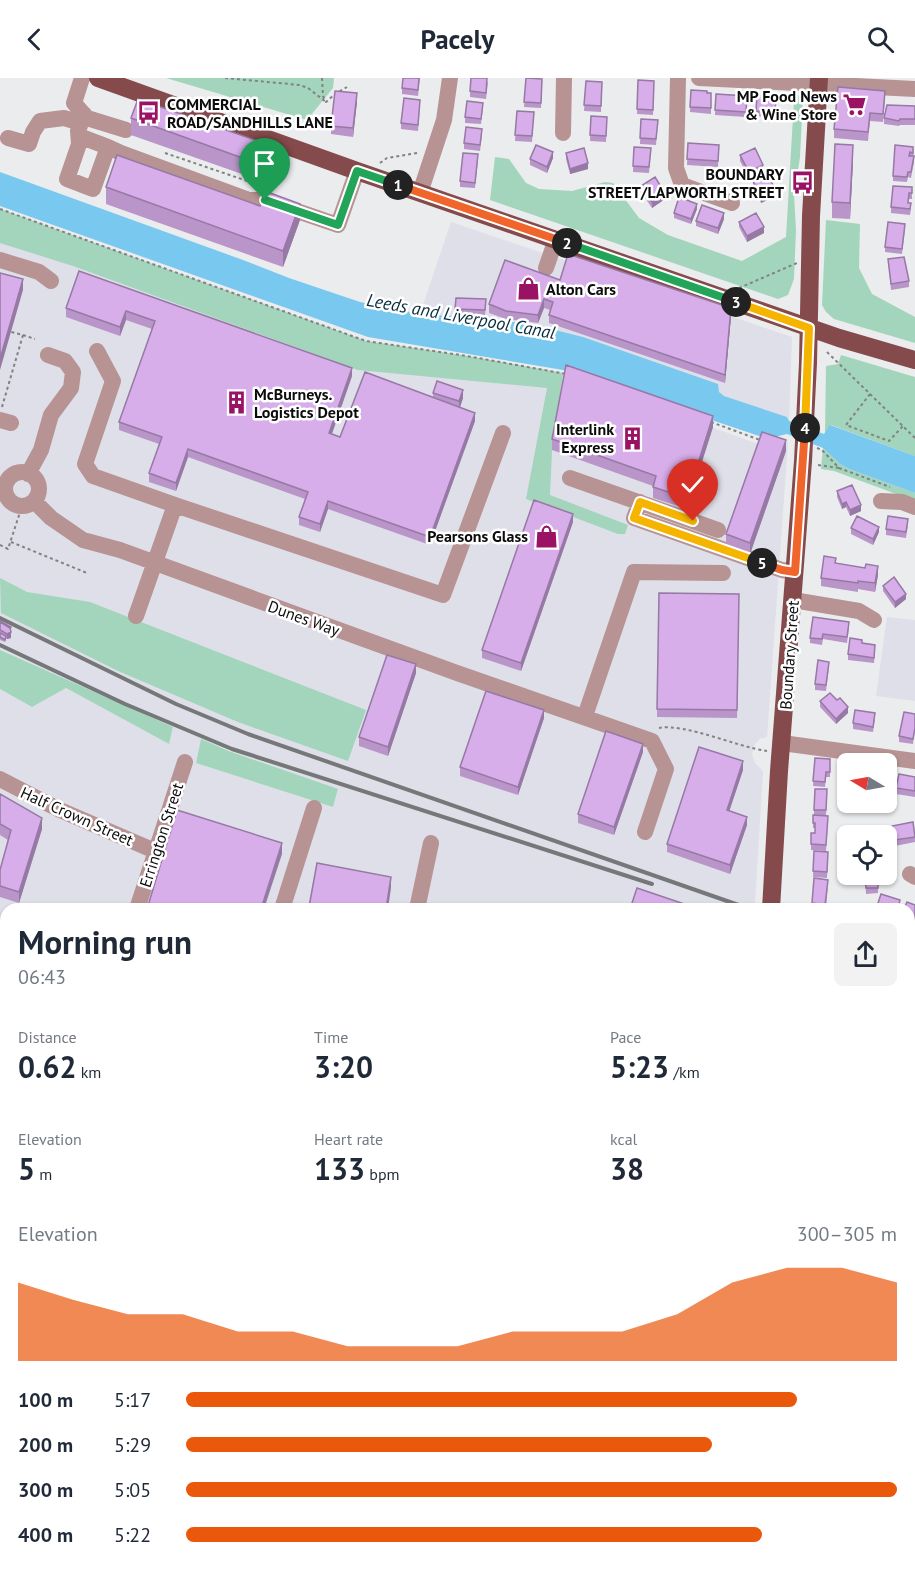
<!DOCTYPE html>
<html lang="en">
<head>
<meta charset="utf-8">
<style>
  :root { --surface:#fff; --page:#f2f2f3; --text:#1f2937; --muted:#747a83; --accent:#ea580c }
  body { margin:0; font-family:"PT Sans",sans-serif; background:var(--page); color:var(--text); height:100vh; display:flex; flex-direction:column; font-size:22px; white-space:nowrap }
  * { box-sizing:border-box; margin:0 }
  p { font-size:20px; color:var(--muted) }
  .icon { flex:none; width:33px; height:33px; fill:none; stroke:currentColor; stroke-width:2; stroke-linecap:round; stroke-linejoin:round }
  .map { position:relative; flex:1; overflow:hidden }
  .details { position:absolute; left:0px; top:825px; width:915px; height:668px; display:flex; flex-direction:column; background:var(--surface); border-radius:18px 18px 0 0; box-shadow:0 2px 4px #0004 }
  .details>* { flex:none }
  .needle { width:39px; rotate:280deg }
  .tools { position:absolute; left:837px; top:675px; display:grid; gap:12px }
  .tools a { display:grid; place-items:center; width:60px; height:60px; border-radius:9px; background:var(--surface); box-shadow:0 2px 4px #0004; font-size:30px }
  .pin { position:absolute; display:grid; place-items:center; width:51px; height:51px; color:#fff; margin:-62px -26px; border-radius:50% 50% 50% 0; rotate:-45deg; box-shadow:0 0 6px #0007 }
  .pin .icon { rotate:45deg }
  .km { position:absolute; width:30px; height:30px; margin:-15px; border-radius:50%; background:#222; color:#fff; font-size:16px; line-height:30px; text-align:center }
  .round { display:grid; place-items:center; flex:none; width:63px; height:63px; border-radius:9px; background:var(--page) }
  .head { display:flex; align-items:center; justify-content:space-between; height:102px; padding:0 18px }
  h1 { font-size:33px; font-weight:700; line-height:45px }
  .metrics { display:grid; grid-template-columns:repeat(3,1fr); gap:9px; height:102px; padding:6px 18px }
  .metrics div { display:grid; align-content:center }
  .metrics b { font-size:30px; font-weight:700 }
  .metrics small { font-size:16px; font-weight:400 }
  .metrics p { font-size:16px }
  .chart { height:168px; padding:12px 18px }
  .chart p { display:flex; justify-content:space-between }
  .chart svg { width:100%; height:108px; margin-top:6px; fill:var(--accent); opacity:.7 }
  ul { padding:0 18px; list-style:none; font-size:20px }
  li { display:grid; grid-template-columns:96px 72px 1fr; align-items:center; height:45px }
  li i { height:15px; border-radius:8px; background:var(--accent) }
  header { display:flex; justify-content:space-between; align-items:center; height:78px; padding:0 18px; background:var(--surface); font-size:27px; font-weight:700 }
  .map>svg:first-child { display:block }
</style>
</head>
<body>
<header><svg class="icon" aria-label="back" viewBox="0 0 24 24"><path d="M15 5l-7 7 7 7"/></svg>Pacely<svg class="icon" aria-label="search" viewBox="0 0 24 24"><circle cx="10" cy="10" r="6"/><path d="M15 15l6 6"/></svg></header>
<div class="map">
<svg width="915" height="1492" viewBox="0 0 915 1492">
  <rect width="100%" height="100%" fill="#ebecee"/>
  <path fill="#dedfe8" fill-rule="evenodd" d="M0,131L366,263L467,278L563,295L758,366L788,364L767,659L760,661L755,666L752,676L755,685L763,693L755,825L772,831H6V1486H909V877L915,880V1492H0V611L32,629L66,610L169,666L173,650L0,572ZM201,662L338,712L333,729L196,685Z
    M451,144L792,259L789,343L786,339L724,318L719,314L583,259L498,241L420,236Z
    M887,539L915,542V623L876,618Z"/>
  <path fill="#a2d5bb" d="M166,0H334L333,10L307,42Z
    M798,17L803,19L800,79L794,117L796,152L794,201L788,217L778,221L490,122L495,79L509,81L526,105L539,111L572,113L605,104L613,105L639,140L668,157L742,183L786,159L794,22Z
    M0,131L366,263L467,278L563,295L552,372L550,417L628,447L625,456H618L526,421L547,310L358,292L73,188L0,165Z
    M826,142L860,146L859,190L872,216L915,239V265L834,241L826,234L822,227Z
    M841,277L915,299V378L831,347L825,356L826,288L838,286Z
    M823,370L840,386L849,391L915,415V423L834,393L821,391Z
    M0,500L27,514L90,524L366,632L348,683L238,644L118,593L1,535Z
    M0,572L173,649L169,666L66,610L32,629L0,611Z
    M201,661L229,673L338,711L333,729L196,685Z"/>
  <path fill="#79c8ef" d="M0,94L243,182L289,200L360,224L420,236L498,241L551,251L583,259L718,306L719,314L724,318L787,339L789,343L824,356L830,347L915,378V415L849,391L840,386L823,370L787,356L770,360L762,359L563,292L368,259L0,128Z"/>
  <g fill="none" stroke-linecap="round" stroke-linejoin="round">
    <path stroke="#818283" stroke-width="2" stroke-dasharray="3 3" stroke-linecap="butt" d="M225,0L300,7L308,10L326,24
      M322,0L323,18L326,24L335,16L347,9
      M165,75L259,107
      M380,85L387,80L417,75
      M0,131L366,263L467,278L566,296
      M739,210L797,185
      M23,257L35,261
      M827,274L915,360
      M870,316L846,347L889,363L903,348
      M2,329L23,257L11,254
      M711,344L760,362
      M817,370L822,372L839,390L890,409
      M818,387L839,390
      M0,414H6
      M11,464L87,495
      M0,467L8,471L22,428
      M659,650C685,645 737,669 767,673
      M446,1486L457,1492
      M454,1486L466,1492"/>
    <path stroke="#b79393" stroke-width="16" d="M82,0L74,25L87,40L126,52
      M678,0L676,90L682,107L732,125
      M699,0L915,11
      M563,55L564,0
      M79,58L108,69L93,111L67,101L79,66L78,53L84,36
      M8,60L29,66L33,54L40,43L64,40L81,45
      M108,69L121,75L249,122H265L338,147L357,93
      M420,115L444,42L450,0
      M0,182L39,194L51,203
      M546,190L556,161
      M97,273L113,303L85,386L93,398L175,427L136,538
      M0,342L11,345
      M5 411a17 17 0 1 1 34 0a17 17 0 1 1-34 0Z
      M28,396L41,372L51,337L71,310L73,294L65,283L48,277
      M570,400L718,452
      M34,423L51,440L83,462L120,472L457,595L652,663L666,691L645,754
      M881,423L902,424L915,429
      M640,424L634,440L782,492L795,494
      M175,427L443,517L503,355
      M793,522L859,533L874,542
      M585,638L634,494L723,495
      M782,665L915,683
      M0,701L60,732L155,773
      M910,796L915,799
      M137,831L185,684
      M282,831L314,730
      M417,831L431,765
      M909,1092L915,1093
      M909,1144L915,1145
      M0,1186L6,1185
      M0,1299L6,1300
      M909,1369L915,1370
      M656,1486L667,1492"/>
    <path stroke="#854a4b" stroke-width="18" d="M98,0L357,93L839,260L915,282
      M771,831L779,693L803,383L808,285L811,138L819,0
      M0,1267L6,1268
      M487,1486L498,1492
      M698,1492L699,1486"/>
    <path stroke="#712e32" stroke-width="18" d="M0,967L6,971
      M0,988L6,992
      M909,1265L915,1266
      M909,1282L915,1283"/>
    <path stroke="#767778" stroke-width="4" d="M0,540L176,626L248,656L750,831
      M0,567L125,626L232,671L652,806
      M909,892L915,894"/>
  </g>
  <path fill="#b995c9" d="M420,0L418,18L402,16V10Z
    M526,0L542,1L541,30L524,29Z
    M638,2L654,3L653,37L637,36Z
    M586,3L602,4L601,34L584,33Z
    M488,4L486,21L470,19V13Z
    M691,12L711,15V36L690,34Z
    M716,16L747,18L746,39L715,37Z
    M776,18L775,40L756,38V33Z
    M885,21L883,44L870,43L868,63L834,60V51Z
    M357,24L353,59L331,56V48Z
    M420,28L418,53L401,51V45Z
    M915,28V47H900L899,48L884,46V40Z
    M483,30L481,46L465,45V39Z
    M517,33L534,34L532,64L515,63Z
    M591,38L607,39L606,64L590,63Z
    M131,40L269,83L262,103L131,57Z
    M641,41L658,42L656,67L640,66Z
    M482,57L480,73L464,71V65Z
    M688,65L719,67L718,89L687,87Z
    M634,69L651,70L649,95L633,94Z
    M913,69L914,84L911,100L908,99L907,104L893,103V98Z
    M566,75L588,91L570,96L566,81Z
    M740,77L763,93L749,100L740,83Z
    M553,80L547,95L530,87V81Z
    M478,82L475,110L460,109V103Z
    M853,83L850,141L832,140V124Z
    M753,103L776,118L761,125L753,108Z
    M641,108L665,121L652,130L641,114Z
    M106,109L260,128L300,142L283,189L106,126Z
    M912,109V121H909L908,125L911,131L910,137L891,135V129Z
    M697,131L691,146L674,140V135Z
    M724,141L718,156L696,148V143Z
    M739,144L764,155L747,164L739,149Z
    M905,151L902,176L885,174V169Z
    M888,181L909,203V209L891,212Z
    M79,193L352,298L332,356L340,359L433,319V315L463,320L460,329L475,343L430,467L328,431L320,454L299,447V439L305,421L188,379L176,413L149,404V395L159,366L119,352V344L152,251L126,242L120,258L66,239V230Z
    M560,202L731,238L725,305L549,245V237L550,232L544,230L538,245L506,241L489,235V226Z
    M486,221L485,238L455,236V231Z
    M713,349L687,431L653,420V408L552,372V361Z
    M786,373L750,476L726,467V456Z
    M837,413L861,433L850,438L846,429L842,431L837,419Z
    M573,444L521,593L482,580V572Z
    M908,447L906,460L886,457V451Z
    M851,450L879,454L873,467L851,456Z
    M836,485L865,490L878,497L875,514L858,511V514L821,508V500Z
    M883,508L906,521L895,530L883,513Z
    M659,515L739,516L737,640L657,639Z
    M0,543L11,552V560L6,561L5,564L0,562Z
    M849,550L847,565L823,561L822,567L810,565V560Z
    M862,566L875,573L874,585L848,582V576Z
    M829,589L826,613L815,612V606Z
    M416,595L388,678L359,668V659Z
    M837,622L848,635L836,646L820,629V623Z
    M915,636L913,666L899,664V658Z
    M544,640L518,717L460,698V689Z
    M875,641L873,654L853,651V645Z
    M643,674L614,757L578,745V736Z
    M815,680L830,681V699H826L825,709L813,708Z
    M743,692L729,733L747,747L730,796L667,774V766Z
    M915,699V719L896,716V710Z
    M827,711L826,738L814,737V732Z
    M0,716L42,751L19,825L0,819V792L8,762L0,757Z
    M813,737L828,744L826,773L811,772V755H815V750H813Z
    M892,748L915,756V764L895,768Z
    M814,773L828,774L827,800L813,799Z
    M865,796H878V815L866,816Z
    M828,807L826,831H812V825Z
    M915,827V845L909,843V831Z
    M877,828H900L899,831H877Z
    M909,1144L915,1145V1240L909,1239Z
    M0,1302L6,1303V1379L0,1378Z
    M508,1486H633L644,1492H519Z
    M661,1486H681L680,1492H672Z
    M909,1486L915,1492H818L786,1487Z"/>
  <path fill="#9679a4" d="M357,15V24L353,59V50Z
    M269,67V83L262,103V87Z
    M853,67V83L850,141V125Z
    M553,74V80L547,95V89Z
    M588,85V91L570,96V91Z
    M763,87V93L749,100V94Z
    M776,113V118L761,125V120Z
    M665,115V121L652,130V124Z
    M300,126V142L283,189V173Z
    M697,126V131L691,146V141Z
    M724,135V141L718,156V150Z
    M764,149V155L747,164V158Z
    M23,201V212L0,292V281Z
    M544,221V230L538,245V237Z
    M731,230V238L725,305V297Z
    M126,233V242L120,258V249Z
    M352,290V298L329,364V355Z
    M463,312V320L459,332V323Z
    M475,335V343L430,467V459Z
    M713,338V349L687,431V420Z
    M786,362V373L750,476V465Z
    M188,371V379L176,413V405Z
    M328,423V431L320,454V446Z
    M846,424V429L842,431V426Z
    M861,427V433L850,438V432Z
    M573,436V444L521,593V585Z
    M879,449V454L873,467V461Z
    M878,488V497L875,514V505Z
    M906,516V521L895,530V524Z
    M11,549L10,555L11,554V560L7,561V556Z
    M416,586V595L388,678V669Z
    M848,629V635L836,646V641Z
    M544,632V640L518,717V709Z
    M643,666V674L614,757V749Z
    M743,683V692L727,740V732Z
    M747,739V747L730,796V787Z
    M42,740V751L19,825V814Z
    M282,765V776L264,831H261Z
    M391,799V810L388,831H386Z
    M6,1069V1080L0,1089V1078Z
    M608,1486H612L609,1492H605Z"/>
  <path fill="#d7adea" stroke="#9679a4" stroke-width="1.5" d="M403,0H419L418,12L402,10Z
    M471,0H487L486,15L470,13Z
    M526,0L542,1L541,25L524,24Z
    M638,2L654,3L653,32L637,31Z
    M586,3L602,4L601,28L584,27Z
    M838,9L885,13L883,36L870,35L868,54L834,51Z
    M691,12L707,13V15H711V30L690,29Z
    M335,13L357,15L353,50L331,48Z
    M716,16L747,18L746,34L715,32Z
    M757,17L776,18L775,34L756,33Z
    M404,20L420,22L418,47L401,45Z
    M138,21L269,67L262,87L131,40Z
    M467,23L483,25L481,41L465,39Z
    M887,27L915,28V41H900L899,43L884,40Z
    M517,33L534,34L532,58L515,57Z
    M591,38L607,39L606,58L590,57Z
    M641,41L658,42L656,61L640,60Z
    M466,49L482,51L480,67L464,65Z
    M688,65L719,67L718,83L687,81Z
    M835,66L853,67L850,125L832,124Z
    M536,67L553,74L547,89L530,81Z
    M895,67L913,69V75L910,74L909,78H914L911,94H908L907,99L893,98Z
    M634,69L651,70L649,89L633,88Z
    M584,70L588,85L570,91L566,75Z
    M755,70L763,87L749,94L740,77Z
    M463,75L478,76L475,105L460,103Z
    M117,77L260,128L265,113L300,126L283,173L106,109Z
    M767,95L776,113L761,120L753,103Z
    M655,99L665,115L652,124L641,108Z
    M893,108L912,109V115H909L908,125H911L910,131L891,129Z
    M679,119L697,126L691,141L674,135Z
    M702,127L724,135L718,150L696,143Z
    M756,135L764,149L747,158L739,144Z
    M888,144L905,146L902,171L885,169Z
    M568,176L731,230L725,297L549,237L553,224L544,221L538,237L506,233L489,226L505,182L560,202Z
    M904,179L909,203L891,206L888,181Z
    M79,193L352,290L329,355L340,359L365,294L475,335L430,459L328,423L320,446L299,439L308,414L188,371L176,405L149,395L162,359L119,344L155,243L126,233L120,249L66,230Z
    M0,195L23,201L0,281Z
    M456,220L486,221L485,232L455,231Z
    M566,287L713,338L687,420L653,409L656,398L552,361Z
    M437,303L463,312L459,323L433,315Z
    M762,354L786,362L750,465L726,456Z
    M852,407L861,427L850,432L846,424L842,426L837,413Z
    M534,422L573,436L521,585L482,572Z
    M857,438L879,449L873,461L851,450Z
    M888,438L908,441L906,454L886,451Z
    M824,478L836,480L835,485L865,490L866,486L878,488L875,505L858,503V505L821,500Z
    M894,499L906,516L895,524L883,508Z
    M659,515L739,516L737,632L657,631Z
    M813,539L849,544L847,559L823,556L822,561L810,560Z
    M0,543L11,549L10,551V550L0,544Z
    M0,544L10,550L11,554L7,556L0,552Z
    M0,555L6,558L5,562L0,559Z
    M850,560L862,562V565L875,567L874,580L848,576Z
    M387,577L416,586L388,669L359,659Z
    M818,582L829,584L826,607L815,606Z
    M486,613L544,632L518,709L460,689Z
    M830,615L837,622L840,620L848,629L836,641L820,623Z
    M855,632L875,635L873,649L853,645Z
    M904,634L915,636V650L913,661L899,658Z
    M606,653L643,666L614,749L578,736Z
    M699,669L743,683L727,732L747,739L730,787L667,766Z
    M815,680L830,681V694H826L825,704L813,703Z
    M886,695L890,696L888,709H886Z
    M899,696L915,699V713L896,710Z
    M815,711H827L826,732H814Z
    M0,716L42,740L19,814L0,808V792L11,752L0,746Z
    M177,732L282,765L261,831H221L212,828L211,831H147Z
    M813,737L828,738L826,767L811,766V755H815V745H813Z
    M913,744L915,759L895,762L892,748Z
    M814,773L828,774L827,794L813,793Z
    M317,785L391,799L386,831H322L309,829Z
    M865,796H878V810H866Z
    M814,800L828,802L825,827L812,825Z
    M637,810L699,831H630Z
    M881,816L900,822L898,831H887L877,828Z
    M907,824L915,827V840L909,838V831H904Z
    M0,997L6,1001V1069L0,1078Z
    M909,1144L915,1145V1229L909,1228Z
    M0,1302L6,1303V1368L0,1367Z
    M909,1402L915,1403V1492H886L852,1486H909Z
    M0,1422L6,1423V1486H159L158,1492H0Z
    M524,1486H608L605,1492H535Z
    M611,1486H633L644,1492H608Z"/>
  <g fill="none" stroke-linecap="round" stroke-linejoin="round">
    <defs>
      <path id="split-1" d="M265,122L338,147L357,93L398,107"/>
      <path id="split-2" d="M398,107L567,165"/>
      <path id="split-3" d="M567,165L736,224"/>
      <path id="split-4" d="M736,224L809,250L805,350"/>
      <path id="split-5" d="M762,485L782,492L795,494L805,350"/>
      <path id="split-6" d="M693,443L640,424L634,440L762,485"/>
    </defs>
    <use href="#split-1" stroke="#fff" stroke-width="12"/>
    <use href="#split-2" stroke="#fff" stroke-width="12"/>
    <use href="#split-3" stroke="#fff" stroke-width="12"/>
    <use href="#split-4" stroke="#fff" stroke-width="12"/>
    <use href="#split-5" stroke="#fff" stroke-width="12"/>
    <use href="#split-6" stroke="#fff" stroke-width="12"/>
    <use href="#split-1" stroke="#22a559" stroke-width="8"/>
    <use href="#split-2" stroke="#f0652b" stroke-width="8"/>
    <use href="#split-3" stroke="#22a559" stroke-width="8"/>
    <use href="#split-4" stroke="#f5b400" stroke-width="8"/>
    <use href="#split-5" stroke="#f0652b" stroke-width="8"/>
    <use href="#split-6" stroke="#f5b400" stroke-width="8"/>
  </g>
  <defs>
    <symbol id="supermarket-bare" viewBox="-9 -9 18 18"><path d="M-6-5.5h2.5l.6 2H6L4.5 2H-2.5L-4.4-4H-6ZM-1.5 3.2a1.3 1.3 0 1 0 .1 0ZM3 3.2a1.3 1.3 0 1 0 .1 0Z" fill="#9a1264" stroke="#fff" stroke-width="2.5" paint-order="stroke"/></symbol>
    <symbol id="bus-bare" viewBox="-9 -9 18 18"><path d="M-5-6H5V4H4V6H2V4H-2V6H-4V4H-5ZM-3.5-4V0h7V-4ZM-3.5 1.2v1.5H-2V1.2ZM2 1.2v1.5H3.5V1.2Z" fill="#9a1264" stroke="#fff" stroke-width="2.5" paint-order="stroke"/></symbol>
    <symbol id="shop-bare" viewBox="-9 -9 18 18"><path d="M-5-2.5h2.3a2.7 3.5 0 0 1 5.4 0H5L5.5 6h-11ZM-1.5-2.5h3a1.5 2.3 0 0 0-3 0Z" fill="#9a1264" stroke="#fff" stroke-width="2.5" paint-order="stroke"/></symbol>
    <symbol id="building-bare" viewBox="-9 -9 18 18"><path d="M-4-6H4V6H1V3H-1V6H-4ZM-2.5-4.3h1.7v1.8h-1.7ZM.8-4.3h1.7v1.8H.8ZM-2.5-1h1.7V.8h-1.7ZM.8-1h1.7V.8H.8Z" fill="#9a1264" stroke="#fff" stroke-width="2.5" paint-order="stroke"/></symbol>
  </defs>
  <g fill-rule="evenodd">
    <use href="#supermarket-bare" x="838" y="10" width="33" height="33"/>
    <use href="#bus-bare" x="132" y="18" width="33" height="33"/>
    <use href="#bus-bare" x="786" y="88" width="33" height="33"/>
    <use href="#shop-bare" x="512" y="194" width="33" height="33"/>
    <use href="#building-bare" x="220" y="308" width="33" height="33"/>
    <use href="#building-bare" x="616" y="344" width="33" height="33"/>
    <use href="#shop-bare" x="530" y="442" width="33" height="33"/>
  </g>
  <g text-anchor="middle" dominant-baseline="central" stroke-width="5" stroke-linejoin="round" paint-order="stroke">
    <g font-size="16" font-weight="bold" fill="#0c0c0d" stroke="#fff" text-anchor="end">
      <text x="837" y="18">MP Food News<tspan x="837" dy="18">&amp; Wine Store</tspan></text>
      <text x="167" y="26" text-anchor="start">COMMERCIAL<tspan x="167" dy="18">ROAD/SANDHILLS LANE</tspan></text>
      <text x="784" y="96">BOUNDARY<tspan x="784" dy="18">STREET/LAPWORTH STREET</tspan></text>
      <text x="546" y="211" text-anchor="start">Alton Cars</text>
      <text x="254" y="316" text-anchor="start">McBurneys.<tspan x="254" dy="18">Logistics Depot</tspan></text>
      <text x="614" y="351">Interlink<tspan x="614" dy="18">Express</tspan></text>
      <text x="528" y="458">Pearsons Glass</text>
    </g>
    <g font-size="16" fill="#0c0c0d" stroke="#fff">
      <text transform="translate(304 540) rotate(20)">Dunes Way</text>
      <text transform="translate(789 577) rotate(-86)">Boundary Street</text>
      <text transform="translate(77 738) rotate(24)">Half Crown Street</text>
      <text transform="translate(161 757) rotate(-72)">Errington Street</text>
    </g>
    <g font-size="18" font-style="italic" fill="#082d3d" stroke="#fff">
      <text transform="translate(461 238) rotate(10)">Leeds and Liverpool Canal</text>
    </g>
  </g>
</svg>
<div class="tools">
<a><svg class="needle" viewBox="-14 -14 28 28"><path d="M0-13l5 13h-10z" fill="#e53935"/><path d="M0 13l5-13h-10z" fill="#747a83"/></svg></a>
<a><svg class="icon" aria-label="locate" viewBox="0 0 24 24"><circle cx="12" cy="12" r="6"/><path d="M12 2v4M12 18v4M2 12h4M18 12h4"/></svg></a>
</div>
<div class="pin" style="left:265px;top:122px;background:#1e9e55"><svg class="icon" aria-label="arrive" viewBox="0 0 24 24"><path d="M6 21V4h12l-3 4 3 4H6"/></svg></div>
<div class="pin" style="left:693px;top:443px;background:#d93025"><svg class="icon" aria-label="check" viewBox="0 0 24 24"><path d="M5 12l5 5 9-10"/></svg></div>
<b class="km" style="left:398px;top:107px">1</b>
<b class="km" style="left:567px;top:165px">2</b>
<b class="km" style="left:736px;top:224px">3</b>
<b class="km" style="left:805px;top:350px">4</b>
<b class="km" style="left:762px;top:485px">5</b>
<section class="details">
<div class="head"><div><h1>Morning run</h1><p>06:43</p></div><a class="round"><svg class="icon" aria-label="share" viewBox="0 0 24 24"><path d="M12 15V3M7 8l5-5 5 5M5 13v7h14v-7"/></svg></a></div>
<div class="metrics">
<div><p>Distance</p><b>0.62<small> km</small></b></div>
<div><p>Time</p><b>3:20</b></div>
<div><p>Pace</p><b>5:23<small> /km</small></b></div>
</div>
<div class="metrics">
<div><p>Elevation</p><b>5<small> m</small></b></div>
<div><p>Heart rate</p><b>133<small> bpm</small></b></div>
<div><p>kcal</p><b>38</b></div>
</div>
<div class="chart"><p><span>Elevation</span>300–305 m</p>
<svg viewBox="0 0 160 44" preserveAspectRatio="none"><path d="M0 44V12L10 19L20 25L30 25L40 32L50 32L60 38L70 38L80 38L90 32L100 32L110 32L120 25L130 12L140 6L150 6L160 12V44z"/></svg>
</div>
<ul>
<li><b>100 m</b>5:17<i style="width:86%"></i></li>
<li><b>200 m</b>5:29<i style="width:74%"></i></li>
<li><b>300 m</b>5:05<i style="width:100%"></i></li>
<li><b>400 m</b>5:22<i style="width:81%"></i></li>
</ul>
</section>
</div>
</body>
</html>
